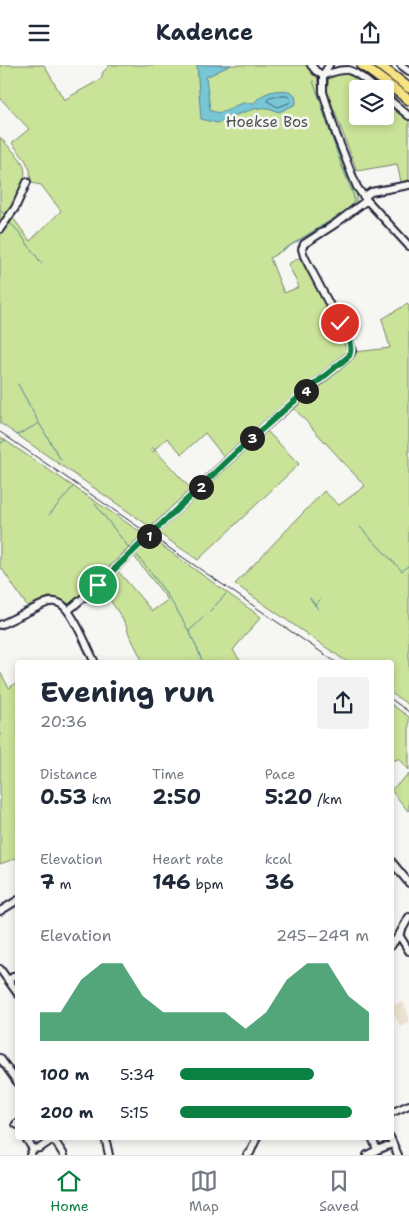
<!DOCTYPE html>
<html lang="en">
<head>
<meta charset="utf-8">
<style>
  :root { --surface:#fff; --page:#f2f2f3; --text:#1f2937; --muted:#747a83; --line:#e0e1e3; --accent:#0b8043 }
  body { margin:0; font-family:"Shantell Sans",sans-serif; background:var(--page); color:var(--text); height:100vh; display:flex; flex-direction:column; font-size:19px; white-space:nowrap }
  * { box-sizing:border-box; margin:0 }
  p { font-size:16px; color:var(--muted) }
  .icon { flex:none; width:28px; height:28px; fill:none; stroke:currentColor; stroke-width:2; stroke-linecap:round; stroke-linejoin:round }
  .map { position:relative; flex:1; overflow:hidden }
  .sheet { position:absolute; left:15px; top:595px; width:379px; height:480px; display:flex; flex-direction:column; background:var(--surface); border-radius:5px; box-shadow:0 2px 8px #0003 }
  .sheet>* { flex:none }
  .controls { position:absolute; left:349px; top:15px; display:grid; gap:10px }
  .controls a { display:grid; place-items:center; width:45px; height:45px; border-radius:5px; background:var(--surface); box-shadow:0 2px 8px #0003; font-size:25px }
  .pin { position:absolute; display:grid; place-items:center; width:42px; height:42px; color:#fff; margin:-21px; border:2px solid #fff; border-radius:50%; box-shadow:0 1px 5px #0007 }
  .km { position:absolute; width:25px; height:25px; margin:-12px; border-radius:50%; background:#222; color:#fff; font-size:14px; line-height:25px; text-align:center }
  .round { display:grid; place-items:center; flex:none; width:52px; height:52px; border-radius:5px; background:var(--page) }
  .headline { display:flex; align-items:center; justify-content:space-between; height:85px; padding:0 25px }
  h1 { font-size:28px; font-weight:700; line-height:38px }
  .figures { display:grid; grid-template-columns:repeat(3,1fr); gap:8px; height:85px; padding:5px 25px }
  .figures div { display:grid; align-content:center }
  .figures b { font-size:21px; font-weight:700 }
  .figures small { font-size:14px; font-weight:400 }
  .figures p { font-size:14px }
  .chart { height:140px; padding:10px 25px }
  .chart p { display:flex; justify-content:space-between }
  .chart svg { width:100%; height:90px; margin-top:5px; fill:var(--accent); opacity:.7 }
  ul { padding:0 25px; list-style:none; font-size:16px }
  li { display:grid; grid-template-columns:80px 60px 1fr; align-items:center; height:38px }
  li i { height:12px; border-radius:6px; background:var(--accent) }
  header { display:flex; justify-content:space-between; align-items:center; height:65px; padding:0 25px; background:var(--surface); font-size:22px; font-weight:700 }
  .menu { display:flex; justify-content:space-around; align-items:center; height:70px; border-top:1px solid var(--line); background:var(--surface); font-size:14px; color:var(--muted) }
  .menu a { display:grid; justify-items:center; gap:2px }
  .menu .on { color:var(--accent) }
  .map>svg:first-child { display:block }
</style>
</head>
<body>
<header><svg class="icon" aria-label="menu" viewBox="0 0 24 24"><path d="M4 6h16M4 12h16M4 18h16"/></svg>Kadence<svg class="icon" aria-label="share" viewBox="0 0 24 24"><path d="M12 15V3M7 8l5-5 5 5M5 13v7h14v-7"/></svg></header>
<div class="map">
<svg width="409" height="1090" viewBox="0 0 409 1090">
  <rect width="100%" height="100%" fill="#f6f6f2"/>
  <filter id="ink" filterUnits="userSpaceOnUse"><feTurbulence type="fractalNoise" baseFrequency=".02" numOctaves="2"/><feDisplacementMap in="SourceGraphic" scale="10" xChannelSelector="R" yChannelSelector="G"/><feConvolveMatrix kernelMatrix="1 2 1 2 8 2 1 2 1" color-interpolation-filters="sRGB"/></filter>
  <g filter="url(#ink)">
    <path fill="#ebe2d1" d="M403,937L409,951V958L400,962L391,941Z"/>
    <path fill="#c9e399" stroke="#76826a" d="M0,0H44L64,35L101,14L103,7L110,0H307V2L317,10C321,49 340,93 357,128L356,137L346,147L270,193L284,228L299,222L288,199L301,192L348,278C348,285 346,288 342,294L266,356L225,393L205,368L182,389L167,373L154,385L152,382L150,384L153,387L155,385L191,424L152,463L0,358V167L13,153L30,176L61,146L41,120L31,118L30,105L26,96L12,78L29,64L0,33Z
      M343,8C355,8 363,17 372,24H358V51H385V34L409,55V115L401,117L397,99L357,106L327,26L329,12Z
      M0,72C7,81 18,89 23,99C31,116 10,146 0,160Z
      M407,239L409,241V640L391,628V598L347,597L235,519L324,426L339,440L365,421L293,342L350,296L355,287L390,283L382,254Z
      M266,365L299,399L198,495L157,467Z
      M0,372L145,470L74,538L67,539L51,531L27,541L0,501Z
      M151,473L261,552L233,585L241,597H143L127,565L128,564L122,553L101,521L118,506L152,546L168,535L133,490Z
      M0,607L9,623L18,617L17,793L0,799Z
      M391,639L409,652V705L399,693L394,696L391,693Z
      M409,709V745L408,746L391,725Z"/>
    <path fill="#78c6d6" stroke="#568498" d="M197,0H231L206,12L210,45C221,51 228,45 237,40C242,38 248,37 254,38C258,33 262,30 268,28C274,25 292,23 295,31C296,33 296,37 296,39L279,47C275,46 271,43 267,43C253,41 240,51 226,52L225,56L217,58L201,54Z"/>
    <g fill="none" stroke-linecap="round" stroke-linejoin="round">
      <path stroke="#446479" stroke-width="1" d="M274,31H287L290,33L291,36L289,38L278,42L267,36L268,33Z"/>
      <path stroke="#568498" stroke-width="1" d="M313,16L320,35
        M0,144L6,152
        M9,157L18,166L42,199
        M283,185L344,147L353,139L354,134L353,129L341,99L321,40
        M18,319L39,358L61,395
        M17,370L38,359
        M0,379L5,375
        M95,439L129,483
        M49,450L74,421
        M360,462L402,506L409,500
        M136,489C163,522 188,557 203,598
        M310,533L318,544
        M315,540L320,535
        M210,546L226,529
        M189,566L207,549"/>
      <defs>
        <path id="minor" d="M311,0L316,6L323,10
          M329,0L323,10V27L336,69L352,110L357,122L364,132L409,181
          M401,0L409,6
          M323,10C331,8 340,4 348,5C358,7 368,18 376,24
          M385,31L409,51
          M364,132L371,127L409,120
          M0,164L15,143L27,117
          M69,545L91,526L228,395L261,365L349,291L352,286L348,275L304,191L302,184L304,179L335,159L367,135
          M0,560L46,538C52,536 56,536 61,539C73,546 88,584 95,598
          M391,796L409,818
          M0,846L18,835
          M399,870L409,886
          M391,881L399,870L409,852
          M0,904L18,929
          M8,915L18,909
          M0,993L18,1018
          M391,1048L409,1040
          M16,1059L18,1060
          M25,1072L33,1084
          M52,1072L64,1090
          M105,1072L109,1090
          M372,1072L377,1085L392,1079
          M390,1072L398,1090
          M30,1090L33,1084L40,1083L53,1074
          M247,1090L250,1088L257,1072
          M367,1090L377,1085"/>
        <path id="highway" d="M362,0L409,35
          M379,0L409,23"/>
      </defs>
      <use href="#minor" stroke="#22223b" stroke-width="10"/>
      <use href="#highway" stroke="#22223b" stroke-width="12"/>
      <use href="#minor" stroke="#f6f6f2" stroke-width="6"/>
      <use href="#highway" stroke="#f6e381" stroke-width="9"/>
      <path stroke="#22223b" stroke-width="1" d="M0,367L337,598
        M391,634L409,647"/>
    </g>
  </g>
  <g fill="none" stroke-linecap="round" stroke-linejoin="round" filter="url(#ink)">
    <defs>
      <path id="route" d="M98,520L228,395L261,365L298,333L349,291C354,280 345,268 340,258"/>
    </defs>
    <use href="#route" stroke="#fff" stroke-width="10"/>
    <use href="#route" stroke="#0b8043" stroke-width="6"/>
  </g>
  <g text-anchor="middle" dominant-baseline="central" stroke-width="5" stroke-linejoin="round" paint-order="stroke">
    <g font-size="15" fill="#4c5252" stroke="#f6f6f2">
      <text x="267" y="57">Hoekse Bos</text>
    </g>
  </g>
</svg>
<div class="controls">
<a><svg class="icon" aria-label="layers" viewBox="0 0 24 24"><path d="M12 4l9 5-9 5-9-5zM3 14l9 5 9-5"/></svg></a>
</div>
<div class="pin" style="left:98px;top:520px;background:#1e9e55"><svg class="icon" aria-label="arrive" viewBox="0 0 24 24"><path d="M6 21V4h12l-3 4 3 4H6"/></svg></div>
<div class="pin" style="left:340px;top:258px;background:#d93025"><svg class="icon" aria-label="check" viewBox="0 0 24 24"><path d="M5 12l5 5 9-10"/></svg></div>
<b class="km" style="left:149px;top:471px">1</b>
<b class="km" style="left:201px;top:422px">2</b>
<b class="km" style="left:252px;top:373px">3</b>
<b class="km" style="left:306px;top:326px">4</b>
<section class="sheet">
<div class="headline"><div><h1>Evening run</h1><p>20:36</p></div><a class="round"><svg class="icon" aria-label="share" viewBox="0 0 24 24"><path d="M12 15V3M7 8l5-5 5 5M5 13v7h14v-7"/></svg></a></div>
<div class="figures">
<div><p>Distance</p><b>0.53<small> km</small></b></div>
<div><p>Time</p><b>2:50</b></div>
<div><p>Pace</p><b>5:20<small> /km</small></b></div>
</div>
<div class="figures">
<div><p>Elevation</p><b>7<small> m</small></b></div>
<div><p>Heart rate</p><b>146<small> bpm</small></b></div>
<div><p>kcal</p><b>36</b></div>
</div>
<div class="chart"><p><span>Elevation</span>245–249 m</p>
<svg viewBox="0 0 160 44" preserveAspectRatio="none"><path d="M0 44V30L10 30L20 14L30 6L40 6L50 22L60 30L70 30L80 30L90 30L100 38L110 30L120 14L130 6L140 6L150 22L160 30V44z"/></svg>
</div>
<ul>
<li><b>100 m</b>5:34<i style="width:71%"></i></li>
<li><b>200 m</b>5:15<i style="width:91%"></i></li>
</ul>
</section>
</div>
<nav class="menu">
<a class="on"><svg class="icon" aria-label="home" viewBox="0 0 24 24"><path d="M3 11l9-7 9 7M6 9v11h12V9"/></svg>Home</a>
<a><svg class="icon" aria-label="map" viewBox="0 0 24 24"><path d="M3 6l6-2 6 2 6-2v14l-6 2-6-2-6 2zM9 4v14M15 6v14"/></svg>Map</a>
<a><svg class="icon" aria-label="saved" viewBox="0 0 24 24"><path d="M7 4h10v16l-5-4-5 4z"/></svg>Saved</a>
</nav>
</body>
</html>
